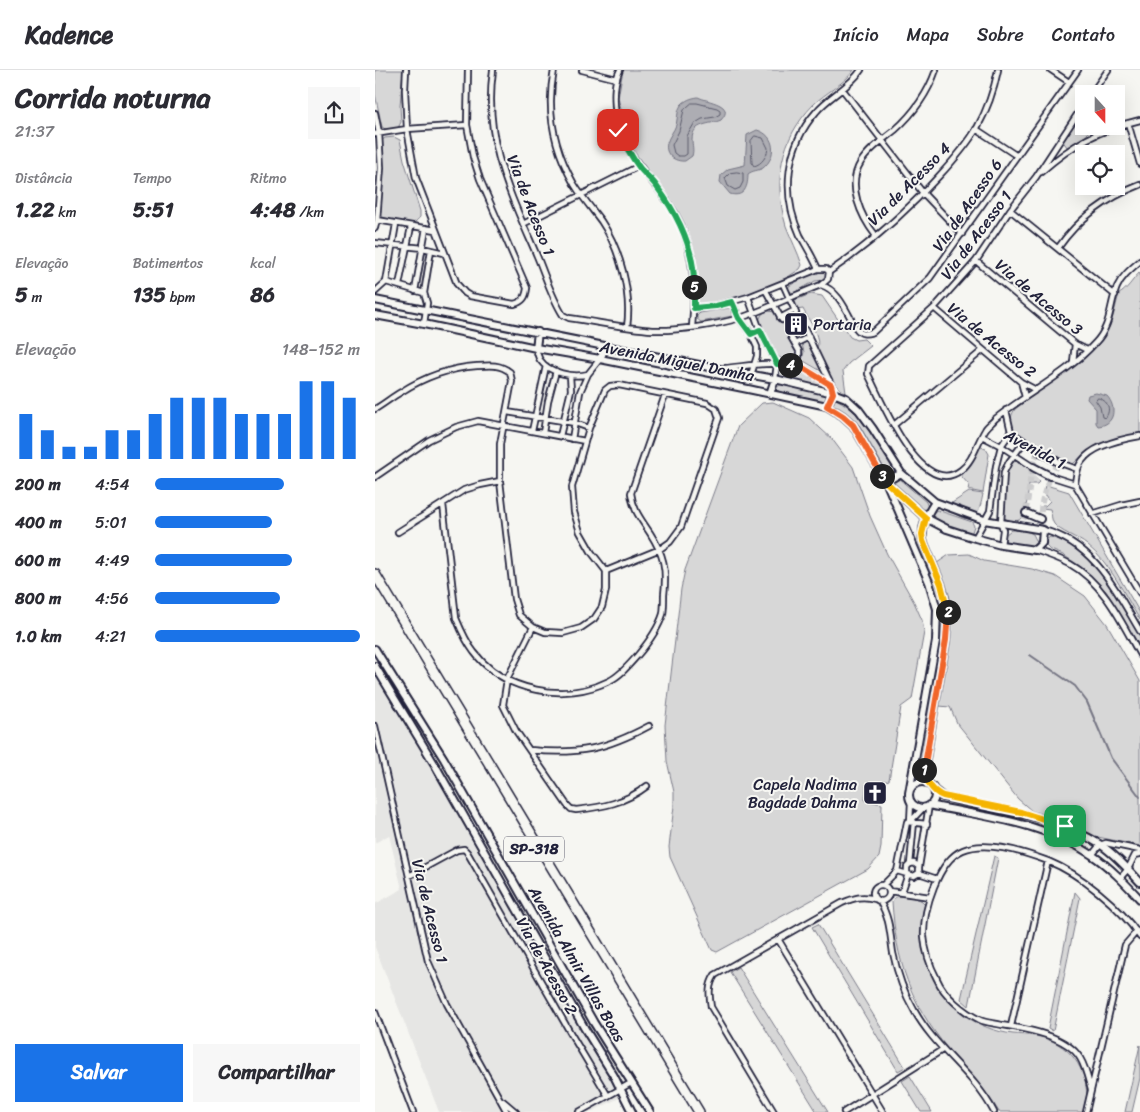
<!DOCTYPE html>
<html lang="pt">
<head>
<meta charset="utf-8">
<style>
  :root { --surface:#fff; --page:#f7f7f7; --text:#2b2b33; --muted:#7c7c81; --line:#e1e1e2; --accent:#1a73e8 }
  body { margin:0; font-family:Sriracha,sans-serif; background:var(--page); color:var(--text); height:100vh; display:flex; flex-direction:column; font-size:19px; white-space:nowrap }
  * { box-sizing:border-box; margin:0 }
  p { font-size:16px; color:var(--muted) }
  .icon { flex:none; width:28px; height:28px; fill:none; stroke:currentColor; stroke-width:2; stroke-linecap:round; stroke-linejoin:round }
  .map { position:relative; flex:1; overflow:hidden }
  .panel { display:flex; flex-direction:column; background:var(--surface); width:375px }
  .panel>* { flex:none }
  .needle { width:32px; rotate:159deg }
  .controls { position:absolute; left:700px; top:15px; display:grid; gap:10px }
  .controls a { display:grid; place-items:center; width:50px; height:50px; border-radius:0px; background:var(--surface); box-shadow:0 5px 20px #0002; font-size:25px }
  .pin { position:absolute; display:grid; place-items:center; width:42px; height:42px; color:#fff; margin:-21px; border-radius:10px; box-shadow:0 2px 8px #0006 }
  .km { position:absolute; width:25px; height:25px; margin:-12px; border-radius:50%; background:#222; color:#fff; font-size:14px; line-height:25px; text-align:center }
  .round { display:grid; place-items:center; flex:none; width:52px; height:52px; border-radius:0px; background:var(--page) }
  .summary { display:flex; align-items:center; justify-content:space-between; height:85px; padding:0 15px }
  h1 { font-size:28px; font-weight:700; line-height:38px }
  .figures { display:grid; grid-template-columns:repeat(3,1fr); gap:8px; height:85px; padding:5px 15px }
  .figures div { display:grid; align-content:center }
  .figures b { font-size:21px; font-weight:700 }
  .figures small { font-size:14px; font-weight:400 }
  .figures p { font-size:14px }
  .chart { height:140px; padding:10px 15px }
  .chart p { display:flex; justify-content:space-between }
  .chart svg { width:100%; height:90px; margin-top:5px; stroke:var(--accent); stroke-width:6 }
  .action { display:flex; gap:10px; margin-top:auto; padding:10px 15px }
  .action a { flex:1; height:58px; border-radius:0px; background:var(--accent); color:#fff; font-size:20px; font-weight:700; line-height:58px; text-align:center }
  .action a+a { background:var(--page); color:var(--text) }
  ul { padding:0 15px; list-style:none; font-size:16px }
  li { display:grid; grid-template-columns:80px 60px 1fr; align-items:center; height:38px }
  li i { height:12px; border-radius:6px; background:var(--accent) }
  header { display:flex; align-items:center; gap:30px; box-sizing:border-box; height:70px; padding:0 25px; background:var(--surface); border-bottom:1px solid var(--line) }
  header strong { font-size:24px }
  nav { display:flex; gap:28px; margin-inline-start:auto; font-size:18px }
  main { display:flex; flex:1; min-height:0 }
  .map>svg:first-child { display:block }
</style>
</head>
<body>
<header>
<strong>Kadence</strong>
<nav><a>Início</a><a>Mapa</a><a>Sobre</a><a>Contato</a></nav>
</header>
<main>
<section class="panel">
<div class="summary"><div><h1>Corrida noturna</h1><p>21:37</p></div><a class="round"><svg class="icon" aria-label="share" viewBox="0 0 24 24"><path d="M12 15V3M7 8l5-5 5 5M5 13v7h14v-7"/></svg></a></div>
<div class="figures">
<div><p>Distância</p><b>1.22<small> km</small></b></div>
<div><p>Tempo</p><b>5:51</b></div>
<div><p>Ritmo</p><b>4:48<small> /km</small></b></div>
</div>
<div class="figures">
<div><p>Elevação</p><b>5<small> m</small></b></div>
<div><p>Batimentos</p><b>135<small> bpm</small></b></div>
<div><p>kcal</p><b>86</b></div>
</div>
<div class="chart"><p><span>Elevação</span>148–152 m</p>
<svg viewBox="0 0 160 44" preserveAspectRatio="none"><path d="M5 44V22M15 44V30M25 44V38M35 44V38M45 44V30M55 44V30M65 44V22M75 44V14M85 44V14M95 44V14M105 44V22M115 44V22M125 44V22M135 44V6M145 44V6M155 44V14"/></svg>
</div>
<ul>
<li><b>200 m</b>4:54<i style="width:63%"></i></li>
<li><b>400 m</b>5:01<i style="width:57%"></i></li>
<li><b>600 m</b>4:49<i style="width:67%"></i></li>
<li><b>800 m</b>4:56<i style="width:61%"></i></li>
<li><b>1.0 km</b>4:21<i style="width:100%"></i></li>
</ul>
<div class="action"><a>Salvar</a><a>Compartilhar</a></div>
</section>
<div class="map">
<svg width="765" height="1042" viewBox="0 0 765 1042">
  <rect width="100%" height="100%" fill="#f6f6f2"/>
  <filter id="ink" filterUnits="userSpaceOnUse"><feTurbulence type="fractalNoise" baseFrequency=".02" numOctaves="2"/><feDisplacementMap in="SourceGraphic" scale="10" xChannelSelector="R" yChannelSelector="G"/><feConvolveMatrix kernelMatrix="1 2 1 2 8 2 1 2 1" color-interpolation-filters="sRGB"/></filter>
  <g filter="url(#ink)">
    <path fill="#e6e6e4" d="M0,604L57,698L206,961L236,1010L245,1026L244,1028L216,1042H64L0,877V834L27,819L14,765L0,773Z"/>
    <path fill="#d7d7d7" stroke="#7c7c89" d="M0,0H28L25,36L26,52L22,60H12L7,57L0,24Z
      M248,0H479C468,15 451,22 438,35C405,69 398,111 411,156C416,169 423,182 427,195L425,199C397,219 363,230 330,236L323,234L320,229L313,172L294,130L285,117L264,94L253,77L255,71L243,28Z
      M703,50H709V56H713V62L712,65L692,77L687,70Z
      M19,67L25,70L29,90L45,141V147C43,149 41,152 38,153C31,155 10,149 4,145L8,97L7,70L10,68Z
      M445,200L452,202L453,207L450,210L440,211L419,223L413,221L414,216L437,203Z
      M765,202V363L723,376L712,381L698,394H691L641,365C634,356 634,348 640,339L713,285C716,276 726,272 731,263C738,252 740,237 744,224C752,220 758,209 765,202Z
      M436,224L447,226L475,267L481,270L489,269L496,276L474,293L468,301L471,323C455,313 450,295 442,279C446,266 434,251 428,239L421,240L420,230Z
      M354,238L359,240L357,246L326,252L322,249V246L325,243Z
      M392,241L401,242L404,246L421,277L422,287L418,291C397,292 390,267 383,252L387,244Z
      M433,271L447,301H446L427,290L429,282L427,274Z
      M410,298C425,299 436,306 447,315V317L405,308L404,301Z
      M406,315L447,323L451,326L452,329L447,332L402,322L401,317Z
      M458,329H461C493,346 499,372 519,398L520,402L518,404L512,403L485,356L480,351L456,334Z
      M398,332L434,348L457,369L478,397L495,446L512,484L539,532L547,550L549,562L537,629L526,637L514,710C507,713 499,710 491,715L490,730L507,734L506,777L504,787L493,799L342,882L337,880L295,787L294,777L299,736V722L292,691L290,655L306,519L310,500L363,356L387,333Z
      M606,377L611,379L614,384L608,423L593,420L594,415L587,407V404L602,378Z
      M641,391L654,398L656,405L658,404L665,411L662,414H654C652,428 652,464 628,447L632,399L637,392Z
      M522,407L551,432L553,437L551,439L545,440L517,413Z
      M671,415L694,422L765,543V550C749,524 736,494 712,475C704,468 684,461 679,454C676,450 677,444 675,439L667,438V436H670L675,431L671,425H669Z
      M594,422L608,424C606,434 603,453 588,448C580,445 575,439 566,439L567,436L577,433Z
      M562,440L597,452L599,456L597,462L592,464L558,450L557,448V443Z
      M636,460L651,461L658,464L661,470V472L657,477L633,474L630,470V465Z
      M675,467C721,479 743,530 765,567V577L731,521L705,496L688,485L674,479L671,476V470Z
      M594,484L609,491L657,499L680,506L710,526L732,554L765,611V776L723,767L657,741L643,729L582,653L575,637L564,636L561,632L573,577L576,541L562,493L574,485Z
      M619,786L623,788L594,936L586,929Z
      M700,822L705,828L678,961L673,958Z
      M524,826C531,827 545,827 549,833C552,839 548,849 547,856C546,890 562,925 589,945C603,955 621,962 638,964C650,965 661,965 672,969C703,980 717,1011 710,1042H624C610,1018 591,1000 573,979C535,933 521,891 517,832L519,828Z
      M443,854L530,997L523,1001L437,857Z
      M363,897L453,1042H442L355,902Z
      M765,975V1008L757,1042H750Z
      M535,1006L557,1042H546L527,1011Z"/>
    <path fill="#adadb3" stroke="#757583" d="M323,27C333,32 361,34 346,50C335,55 318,52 317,69C317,75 319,80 317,86L310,91C300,92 289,85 292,73C294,66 299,61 301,55C303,47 302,38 308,33C313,29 317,28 323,27Z
      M382,60C401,65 402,87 388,98C383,101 378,100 373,104C373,116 370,128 355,124L345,112L346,105L353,99L370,95L372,65Z
      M721,323L732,326C742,337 740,355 723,356L721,353V339L712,329L713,325Z"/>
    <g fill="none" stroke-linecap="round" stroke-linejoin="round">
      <path stroke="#5a5a6b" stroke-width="1" d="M317,33H322L342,38L345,40V44L340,47L327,49L319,54L312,66V84L309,86H303L299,83L297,75L304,61L309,40Z
        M380,66L388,68L393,78C392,86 387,94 379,96L377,93L376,71Z
        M362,102L368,103V112L365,118L360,120L353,116L350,108L355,103Z
        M723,328C733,330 737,340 730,348L727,347L725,337L721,331Z"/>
      <path stroke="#757583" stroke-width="2" d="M655,585L700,616L712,632L736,688L765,727"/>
      <path stroke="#cccccd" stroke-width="4.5" stroke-dasharray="4.5 2" stroke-linecap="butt" d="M421,243L430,260
        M407,250L416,267"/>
      <path stroke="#cccccd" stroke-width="6" stroke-dasharray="6 3" stroke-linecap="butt" d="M643,456L647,453C656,431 652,400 664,381
        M668,460C661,437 672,412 683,392"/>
      <defs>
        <path id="street" d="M31,0L30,20L32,59L41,108L82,214L90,223L95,226L139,234C148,232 151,227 152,218L105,109L98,87L92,55L93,0
          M118,0C108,71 135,123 162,186C170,205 177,228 188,245L194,248C222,252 250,258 278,260C303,261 341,255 365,248C393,239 419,225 446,215
          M179,0C171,40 179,79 199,114C207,127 217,139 226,151C245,179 257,223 252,257
          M207,0L242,9
          M245,0C239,12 239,24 240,37C244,90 286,110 306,155C320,189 320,221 317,257
          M486,0C474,18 454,26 441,42C411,76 406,124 425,165C431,176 438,187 443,199H451L454,202L453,209L446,215C464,220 472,243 481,258C486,265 490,264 498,262L555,208L703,0
          M676,0L694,12
          M468,20L548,123L587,164
          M716,24L733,0
          M709,34L661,107L635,140L601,191L559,238L494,296L493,304C506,329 546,431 586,400C598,391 602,373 610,360C612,356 617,353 620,349C652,323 692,304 720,273C737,255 734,236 742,217C747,206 756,199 765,191
          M0,43L4,63L6,98L2,150L0,158
          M753,53L765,94
          M718,56L721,64
          M601,59L642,86
          M0,64L32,59L92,55
          M666,102C698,74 723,60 765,50
          M635,140L740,225
          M2,150L61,160
          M148,154L264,96
          M501,166C486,147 471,115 486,92C494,79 509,69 520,60C538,44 553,23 561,0
          M0,173L48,178L69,183
          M683,178C704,148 731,128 765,115
          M601,191L700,274L712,280
          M454,202C494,175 531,142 564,106C578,91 592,75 602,58C612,40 619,20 623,0
          M11,212L21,154
          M408,214L421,243
          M24,215L36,157
          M40,221L51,158
          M391,221L407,250
          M0,222L11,212L49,223L52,233L49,254
          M49,223L56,180
          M373,227L385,260L402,294L400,309
          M357,232L364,248L376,264L382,277V286L376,305
          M559,238L646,312L661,320
          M319,239L341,236L373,227L443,199
          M405,248L420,240
          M430,260L456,314
          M420,274L434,267
          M161,278C162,282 163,287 165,290C174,303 198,308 213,304L225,289
          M698,292L700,274
          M416,295L424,287V281L416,267
          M350,298C374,296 406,289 429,299C439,303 447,310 456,315
          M646,312L650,327
          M0,339C9,334 17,327 26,322C49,307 75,298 102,296C115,295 125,294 135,302L137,311L125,374V411L139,529L144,545L158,557L170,562L188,563L206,558L219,549L227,537L231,520V501L217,483L205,462L199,442L197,417L214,358L230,320L235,316L244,315L332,333L341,339L344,348L306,457L295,472L285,479L231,501
          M631,340L636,362L664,381
          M132,342L200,353L214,358
          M519,355L608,280
          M157,361L171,296
          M168,363L173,331L181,301
          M185,366L196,320L195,306
          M607,366L626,376L658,397
          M765,366C747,369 718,375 707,391C702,397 701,406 700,414L765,523
          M197,369L205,322L213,304
          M683,392L702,399
          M675,406L700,414
          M0,407L54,370L81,357L103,351L210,371
          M68,434L81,548C86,560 91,572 99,582C129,622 190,633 234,611C245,606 254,595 262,586C273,573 283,560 288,544C289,538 289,531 289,525C292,499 289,485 275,463C266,449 258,440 256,423L290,325
          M717,444L746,435L765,431
          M668,460C719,473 740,519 765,561
          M23,462L89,420L105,415L125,411
          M600,468L615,441L621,396L626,376L636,362
          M626,475L628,460L626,453L629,402L634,392L649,372
          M660,480C672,484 684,488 695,494C729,513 747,553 765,585
          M158,557L132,609L128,635L141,661L192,735L196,739L201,740C228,737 250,733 272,716
          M0,656L53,891L72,934L132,1042
          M155,680C204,685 231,679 274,656
          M536,731L535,752L549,737
          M717,785L725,775L731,773L765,780
          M535,794L539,752
          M544,797L554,735
          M522,801L539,806L544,803V797L539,793L535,794L532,797V803
          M544,803L562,809
          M34,806L82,780L89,779L92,782L196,964L233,1026
          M745,808L753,799L760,785L765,784
          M498 823a8 8 0 1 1 16 0a8 8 0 1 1-16 0Z
          M508,815L522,801L532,752L552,754
          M514,821L555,827
          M527,822L533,804
          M505,832C515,848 515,864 518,883C522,902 529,923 539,940C560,979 599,1003 619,1042
          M403,869L508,1042
          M0,942L38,1042
          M636,956L673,791
          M716,1020C713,1009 711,998 705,988C691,965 651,959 627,955C620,953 611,953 605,950C589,942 569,926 562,909C555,896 550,880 549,866C548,841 563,790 588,780C612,770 649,782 673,791C705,804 746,837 765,867
          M128,1031L141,1042
          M204,1042L256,1013
          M399,1042L336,937C334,924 333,916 340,905L467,833C479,828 487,825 500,829
          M469,1042L567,980
          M711,1042L750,875L762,861"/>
        <path id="secondary" d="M0,230L344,299L400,309L458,323L471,328L484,340L498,359L526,403L560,432L609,450L668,460L667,473L660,480L626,475L600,468L572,459L551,448L511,412L478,355L468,346L452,336L373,319L225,289L161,278L49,254L0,245
          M161,278L163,262
          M225,289L228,283V276
          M395,324L400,309
          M452,336L458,323
          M664,381L683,392
          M658,397L675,406
          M511,412L526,403
          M513,416L554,512L562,539L561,571L534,723
          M651,443L665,449
          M0,579L69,689L219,953L275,1042
          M0,596L60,695L210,959L239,1006L257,1042
          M534 725a13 13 0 1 1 26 0a13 13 0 1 1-26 0Z
          M553,714L549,702L550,694L571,570L573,539L566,514L548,471C546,456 552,444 560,432
          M559,720L568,727C622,740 678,744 726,775C741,785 753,799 765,812
          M554,735C609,747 670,752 717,785C735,797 750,813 765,829"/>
        <path id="highway" d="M0,504L324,1042"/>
      </defs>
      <use href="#street" stroke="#22223b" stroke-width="8"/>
      <use href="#secondary" stroke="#22223b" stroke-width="10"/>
      <use href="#highway" stroke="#22223b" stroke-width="12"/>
      <use href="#street" stroke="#f6f6f2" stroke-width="4.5"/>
      <use href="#secondary" stroke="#f6f6f2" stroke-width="6"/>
      <use href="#highway" stroke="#f6f6f2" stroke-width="9"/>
    </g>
  </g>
  <g fill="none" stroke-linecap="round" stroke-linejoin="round" filter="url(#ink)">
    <defs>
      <path id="split-1" d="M549,700C550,711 558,722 568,726L646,742L690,756"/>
      <path id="split-2" d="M549,700L571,570L573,542"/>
      <path id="split-3" d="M507,406L511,412L551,448L547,464L548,471L566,514L573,542"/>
      <path id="split-4" d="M415,295L428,298L456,315L458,323L452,336L468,346L478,355L507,406"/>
      <path id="split-5" d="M319,217V238L341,236L357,232L364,248L376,264L385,260L402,294L415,295"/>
      <path id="split-6" d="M243,60C249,73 255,85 264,97C269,104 277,109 282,117C303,145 320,180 319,217"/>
    </defs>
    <use href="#split-1" stroke="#fff" stroke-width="10"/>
    <use href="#split-2" stroke="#fff" stroke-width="10"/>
    <use href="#split-3" stroke="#fff" stroke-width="10"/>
    <use href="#split-4" stroke="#fff" stroke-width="10"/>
    <use href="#split-5" stroke="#fff" stroke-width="10"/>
    <use href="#split-6" stroke="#fff" stroke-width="10"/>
    <use href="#split-1" stroke="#f5b400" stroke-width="6"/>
    <use href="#split-2" stroke="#f0652b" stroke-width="6"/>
    <use href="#split-3" stroke="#f5b400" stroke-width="6"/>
    <use href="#split-4" stroke="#f0652b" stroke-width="6"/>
    <use href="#split-5" stroke="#22a559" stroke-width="6"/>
    <use href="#split-6" stroke="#22a559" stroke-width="6"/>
  </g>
  <defs>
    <symbol id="building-square" viewBox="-11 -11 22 22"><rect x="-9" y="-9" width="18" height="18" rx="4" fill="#22223b" stroke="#f6f6f2"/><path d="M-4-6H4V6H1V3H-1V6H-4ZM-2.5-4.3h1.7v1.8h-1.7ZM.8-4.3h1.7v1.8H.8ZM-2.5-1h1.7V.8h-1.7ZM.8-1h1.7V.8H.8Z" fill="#fff"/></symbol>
    <symbol id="church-square" viewBox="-11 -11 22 22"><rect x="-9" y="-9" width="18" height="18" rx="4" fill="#22223b" stroke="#f6f6f2"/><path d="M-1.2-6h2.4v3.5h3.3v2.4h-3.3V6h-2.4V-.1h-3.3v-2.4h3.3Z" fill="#fff"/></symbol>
  </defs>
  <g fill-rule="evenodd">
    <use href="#building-square" x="407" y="240" width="28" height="28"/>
    <use href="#church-square" x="486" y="709" width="28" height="28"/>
  </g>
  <g text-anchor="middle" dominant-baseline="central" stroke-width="4" stroke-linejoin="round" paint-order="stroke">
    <rect fill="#f6f6f2" stroke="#626272" stroke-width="1" x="129" y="766.5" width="60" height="25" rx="4"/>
    <g font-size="15" font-weight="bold" fill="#22223b">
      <text x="159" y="779">SP-318</text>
    </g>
    <g font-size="16" fill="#22223b" stroke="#f6f6f2">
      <text transform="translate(534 114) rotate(-45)">Via de Acesso 4</text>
      <text transform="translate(156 135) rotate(69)">Via de Acesso 1</text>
      <text transform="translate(592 135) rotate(-55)">Via de Acesso 6</text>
      <text transform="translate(601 165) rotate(-53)">Via de Acesso 1</text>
      <text transform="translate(664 227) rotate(40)">Via de Acesso 3</text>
      <text transform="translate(617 270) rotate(39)">Via de Acesso 2</text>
      <text transform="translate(302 291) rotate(11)">Avenida Miguel Damha</text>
      <text transform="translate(660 379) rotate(28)">Avenida 1</text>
      <text transform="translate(55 841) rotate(76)">Via de Acesso 1</text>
      <text transform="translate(202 894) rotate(60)">Avenida Almir Villas Boas</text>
      <text transform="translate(172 896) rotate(61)">Via de Acesso 2</text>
    </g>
    <g font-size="16" fill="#22223b" stroke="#f6f6f2" text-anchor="start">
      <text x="438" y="254">Portaria</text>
      <text x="482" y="714" text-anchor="end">Capela Nadima<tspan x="482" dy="18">Bagdade Dahma</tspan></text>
    </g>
  </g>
</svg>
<div class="controls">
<a><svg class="needle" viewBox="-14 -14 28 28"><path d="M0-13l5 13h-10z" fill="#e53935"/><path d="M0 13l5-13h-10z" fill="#7c7c81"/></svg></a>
<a><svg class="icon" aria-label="locate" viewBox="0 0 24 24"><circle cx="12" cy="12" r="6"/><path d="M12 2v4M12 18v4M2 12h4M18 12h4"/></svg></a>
</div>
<div class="pin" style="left:690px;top:756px;background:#1e9e55"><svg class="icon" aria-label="arrive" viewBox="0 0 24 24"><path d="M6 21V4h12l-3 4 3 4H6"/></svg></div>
<div class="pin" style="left:243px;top:60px;background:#d93025"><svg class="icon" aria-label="check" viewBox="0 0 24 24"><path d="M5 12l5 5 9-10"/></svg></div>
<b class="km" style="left:549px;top:700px">1</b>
<b class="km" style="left:573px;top:542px">2</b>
<b class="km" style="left:507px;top:406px">3</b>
<b class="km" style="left:415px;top:295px">4</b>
<b class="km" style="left:319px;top:217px">5</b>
</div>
</main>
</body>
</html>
